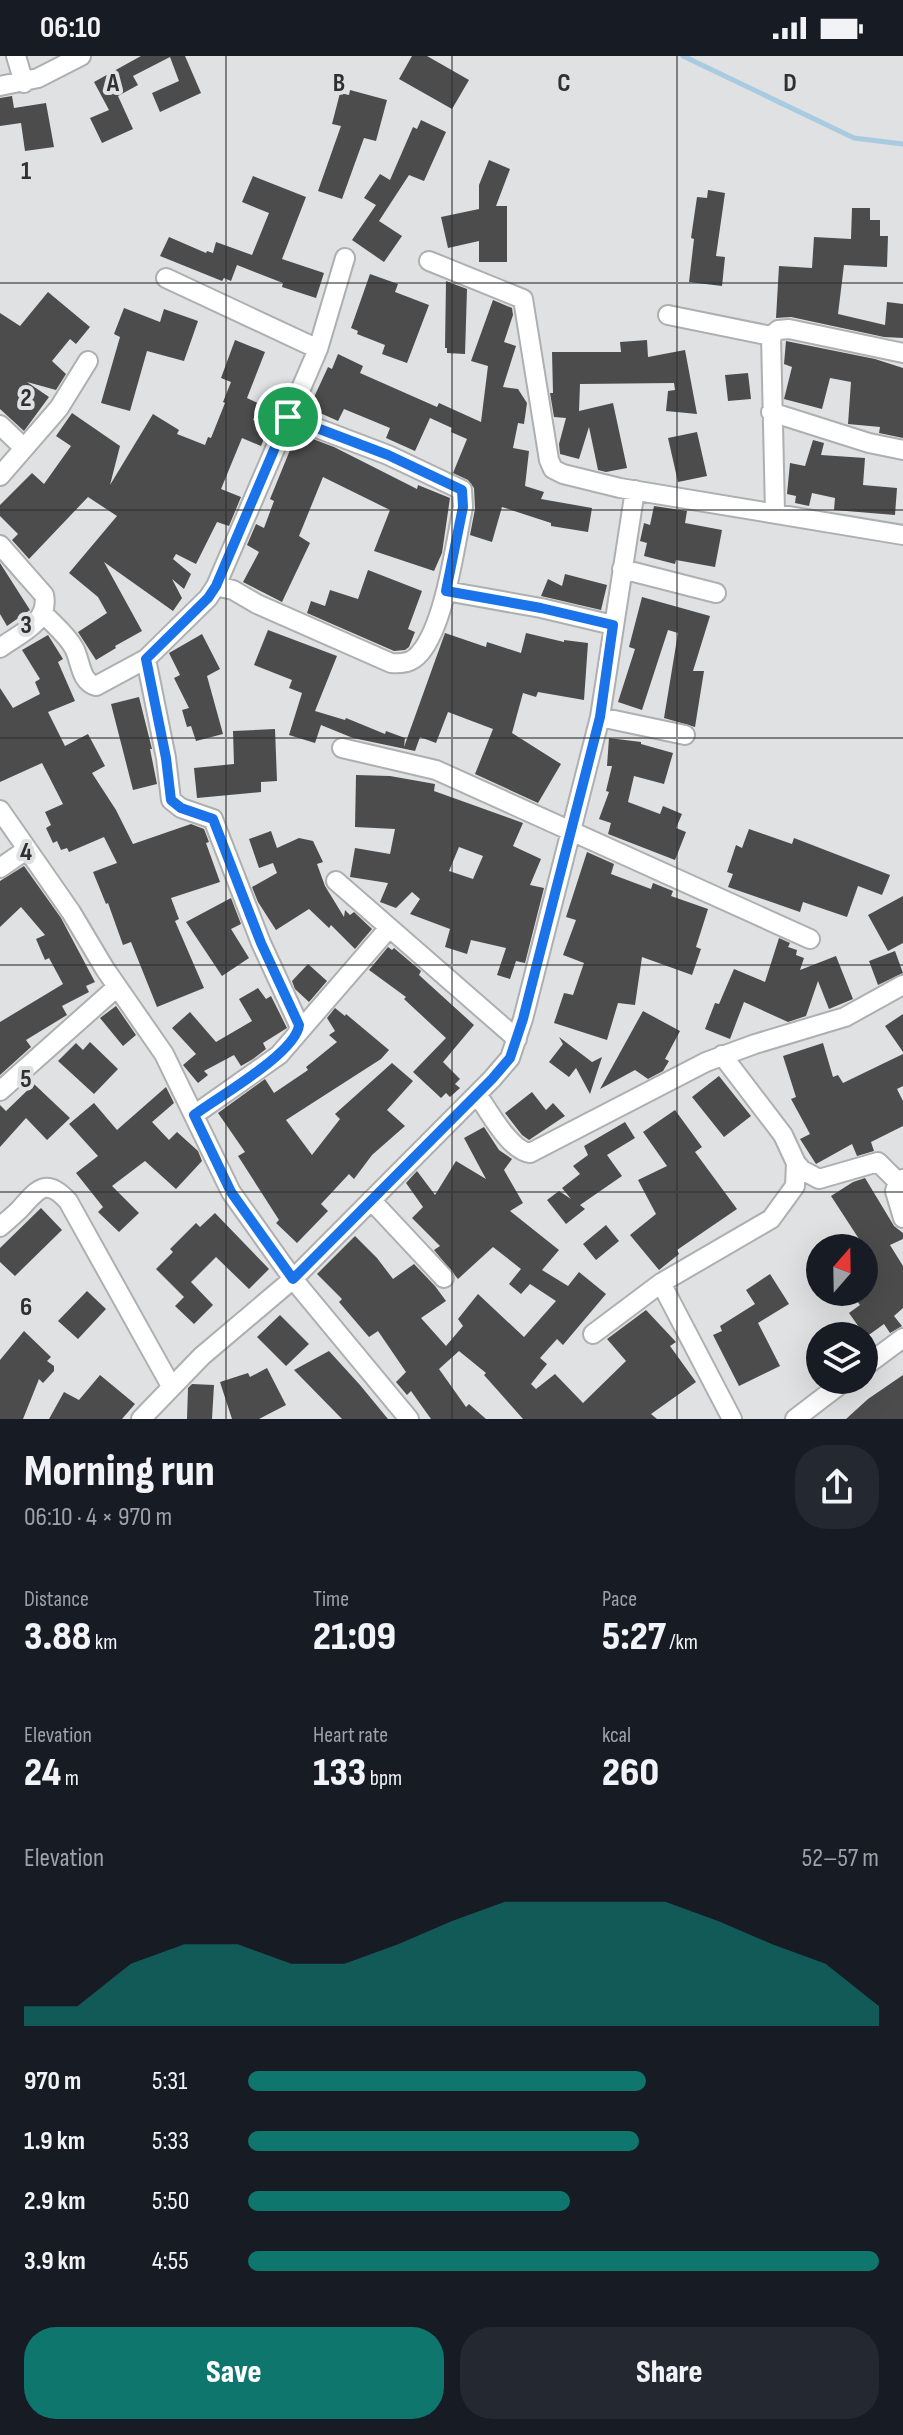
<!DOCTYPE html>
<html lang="en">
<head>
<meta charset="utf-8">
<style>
  :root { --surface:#171b24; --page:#242831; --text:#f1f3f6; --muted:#9ea1a6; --accent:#0f766e }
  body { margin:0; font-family:"Sofia Sans Condensed",sans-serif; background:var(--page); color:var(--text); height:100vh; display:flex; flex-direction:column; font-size:30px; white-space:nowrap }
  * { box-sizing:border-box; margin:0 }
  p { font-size:26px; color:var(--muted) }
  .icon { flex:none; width:44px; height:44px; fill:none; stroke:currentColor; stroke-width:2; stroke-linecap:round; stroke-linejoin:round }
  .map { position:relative; height:1363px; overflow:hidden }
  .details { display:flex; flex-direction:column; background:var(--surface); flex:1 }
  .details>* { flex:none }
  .needle { width:52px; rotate:20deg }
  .tools { position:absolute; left:806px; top:1178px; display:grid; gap:16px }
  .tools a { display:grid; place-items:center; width:72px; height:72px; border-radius:50%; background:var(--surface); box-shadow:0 8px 32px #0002; font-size:40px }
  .pin { position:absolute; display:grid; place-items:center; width:68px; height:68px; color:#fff; margin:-34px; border:4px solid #fff; border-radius:50%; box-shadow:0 2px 8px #0007 }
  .round { display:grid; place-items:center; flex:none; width:84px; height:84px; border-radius:32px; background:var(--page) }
  .summary { display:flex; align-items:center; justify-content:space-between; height:136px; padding:0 24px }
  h1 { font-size:44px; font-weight:800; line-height:60px }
  .figures { display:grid; grid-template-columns:repeat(3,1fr); gap:12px; height:136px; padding:8px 24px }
  .figures div { display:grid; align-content:center }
  .figures b { font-size:40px; font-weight:800 }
  .figures small { font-size:22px; font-weight:400 }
  .figures p { font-size:22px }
  .chart { height:224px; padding:16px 24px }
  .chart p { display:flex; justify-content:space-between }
  .chart svg { width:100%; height:144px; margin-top:8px; fill:var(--accent); opacity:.7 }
  .action { display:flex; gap:16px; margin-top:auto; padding:16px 24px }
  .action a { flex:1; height:92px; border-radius:32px; background:var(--accent); color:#fff; font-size:32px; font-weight:800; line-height:92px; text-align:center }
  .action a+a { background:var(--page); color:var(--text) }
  ul { padding:0 24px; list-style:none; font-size:26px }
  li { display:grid; grid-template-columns:128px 96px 1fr; align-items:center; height:60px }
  li i { height:20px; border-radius:10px; background:var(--accent) }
  .status { display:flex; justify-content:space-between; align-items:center; height:56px; padding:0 40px; background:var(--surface); direction:ltr }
  .status svg { height:22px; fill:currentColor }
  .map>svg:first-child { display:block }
</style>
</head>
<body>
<div class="status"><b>06:10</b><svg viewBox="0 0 49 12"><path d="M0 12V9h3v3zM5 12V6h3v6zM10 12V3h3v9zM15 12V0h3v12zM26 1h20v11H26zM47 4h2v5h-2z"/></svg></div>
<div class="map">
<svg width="903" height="1363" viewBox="0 0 903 1363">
  <rect width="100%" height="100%" fill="#e0e1e2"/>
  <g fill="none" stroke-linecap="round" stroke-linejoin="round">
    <path stroke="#a8cbe1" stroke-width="5" d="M683,0L854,82L903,88"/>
  </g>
  <path fill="#4d4c4d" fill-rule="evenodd" d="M141,0H185L201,37L160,56L152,37L179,25L170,1L133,20L138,29L118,40L133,73L102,87L90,62L109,54L94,26Z
    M412,0H427L469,24L452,53L399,23Z
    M350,34L387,44L376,85L364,82L342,143L318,135L341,70L332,68L340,37L349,39Z
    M12,40L14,52L46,47L54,91L25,95L21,67L0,70V42Z
    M421,64L446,76L424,125L409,119L379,165L402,180L384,206L352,184L376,149L364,142L380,118L390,124L413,71L417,73Z
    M489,104L510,113L496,150H507V206H479V185L448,192L441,161L479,153V129Z
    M253,120L306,141L282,203L324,217L316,242L282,231L283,227L237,209L231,225L224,222L222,225L160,200L169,181L206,197L207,195L213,197L216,186L252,199L269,157L242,146Z
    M708,134L725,137L716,200L725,201L722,230L689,226L694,183L691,182L697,141L707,142Z
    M852,152H870V164H880V180H888L887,211L844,209L838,258L885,269L887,246L903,248V282L884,281L791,261L776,262L779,210L812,212L814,181L851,183Z
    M370,218L398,228L395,236L429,249L407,307L382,298L385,289L357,278L358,275L351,272Z
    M446,225L467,233L465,298L447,297V292H445Z
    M48,236L90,271L76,288L70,283L52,305L66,318L56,334L27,326L49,341L24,375L0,353V257L20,270Z
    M493,244L512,252L513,259L504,286L516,290L503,331L518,333L527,347L524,368L518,367L513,392L529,395L525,430L544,436L541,443L592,452L588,476L551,470V467L502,451L492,486L470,479L475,453L474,432L468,424L453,417L467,383L451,376L452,372L430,362L415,395L386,382L390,372L344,353L338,365L309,352L328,311L332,313L338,298L363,310L360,317L437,351L439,347L481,366L488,310L471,305Z
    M124,252L160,266L164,253L198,265L184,305L147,295L130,355L101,347L120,281L114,278Z
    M235,284L265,296L247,342L260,348L253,364L269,370L261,390L242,382L221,433L241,441L229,470L217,466L196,508L176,498L173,503L191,518L184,533L172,523L182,542L173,555L104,506L142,575L115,590L116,592L96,604L78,576L107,557L98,541L69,517L117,460L88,441L29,503L12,484L18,478L0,460V449L32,417L44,428L71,390L56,380L72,357L120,390L110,429L153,358L179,374L177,378L205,389L208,381L211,382L225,347L223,346L231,326L221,322Z
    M647,284L648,301L685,294L697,358L666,355L668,335L675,334L674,327L580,328L579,355L613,347L627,412L606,416L598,414L589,371L579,403L560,398L559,388L566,362L554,361L550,337H553L552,296H621L620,286Z
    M786,285L875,303L903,312V382L879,377L880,371L848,368L851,326L830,322L822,353L784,343L792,311L784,308Z
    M748,317L751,343L728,345L725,319Z
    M697,376L707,420L678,426L668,382Z
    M297,377L334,391L417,433L418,429L450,442L442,497L434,515L374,495L390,454L323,421L299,480L310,487L282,546L243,526L259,496L247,489L256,468L264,472L274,445L270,443Z
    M813,384L824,387L821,399L865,402L863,429L897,432L895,459L834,454L835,442L812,437L809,450L795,447L796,440L787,438L790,407L805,410Z
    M654,450L687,455L685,467L722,474L715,511L676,504L675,508L644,500L647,487L640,485L644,467L650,469Z
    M0,507L30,554L7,570L0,558Z
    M368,514L422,535L408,573L415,576L409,591L405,594L394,595L307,557L311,545L325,550L330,534L358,543Z
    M565,518L607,529L601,554L541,540L548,523L562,530Z
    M642,541L710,560L693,615H704L695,671L664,662L678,577L668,574L642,654L618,646L635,593L629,591Z
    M268,574L337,600L315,655L345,664L346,662L385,678L386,675L405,682L404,691L445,577L486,591L487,586L521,597L526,577L564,586V584L588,587L584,644L538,636L536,641L523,637L512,677L561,708L538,747L475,718L493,673L448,656L436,687L420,681L415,695L353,682L321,669L315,687L289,679L302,637L289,632L292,624L254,609Z
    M202,578L220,613L207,620L223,678L196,685L191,670L187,671L182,654L189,652L174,622L180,619L169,597Z
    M48,579L63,603L58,606L75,645L48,656L65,690L88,678L105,710L92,717L116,754L133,788L191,768L204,773L209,786L206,787L220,826L171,842L179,863L175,865L204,932L157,951L131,886L123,889L108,847L106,848L93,816L117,807L104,781L69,796L67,792L61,794L57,785L53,787L46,772L51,769L45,756L63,748L42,707L0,726V632L13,652L40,638L35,626L40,623L22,594Z
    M139,641L152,693H150L157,728L133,734L111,648Z
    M275,673L277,725L261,726V736L197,742L194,712L234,708L233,675Z
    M609,682L641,686V688L673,697L664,728L634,720L628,746L660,758L663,750L682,758L676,772L686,776L675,804L608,778L611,767L599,763L609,736L606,735L612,710H607Z
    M356,719L390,720L435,728L434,735L523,767L513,790L541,803L530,829L544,832L525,907L516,905L510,923L497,919L506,892L471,884L467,898L445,891L450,873L410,858L420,843L412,836L396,852L380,846L388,827L350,821L355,792L390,798L395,773L355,771ZM459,791L483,800L473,823L449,815Z
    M749,773L792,788L794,782L890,819L882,839L858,830L847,861L803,846L800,856L728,831L733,818L727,816L736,789L742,792Z
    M271,775L277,792L299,782L313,785L323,806L317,808L325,830L344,861L345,854L350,859L354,856L372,873L355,893L331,869L329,872L309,853L276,874L258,846L252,831L277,817L273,807L259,812L249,783Z
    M587,796L614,808L611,818L651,833L653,827L673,835L671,840L708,853L696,891L701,893L692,919L642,901L635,949L618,947L607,984L554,967L564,937L573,939L584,907L563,899L576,864L566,861Z
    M24,810L61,862L95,926L86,930L89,936L62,950L67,959L26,984L31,991L0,1019V966L63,928L49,902L45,904L36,883L45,879L21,851L0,871V825Z
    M903,840V887L888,895L868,859Z
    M231,842L241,868L231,873L249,902L222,920L186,866Z
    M779,882L790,887L788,891L797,894L796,899L804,902L800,914L836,900L853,943L829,953L818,925L806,960L788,966L744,946L730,983L705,973L715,947L719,948L734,913L765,926Z
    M388,891L392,894L394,892L421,915L419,919L474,969L443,1006L460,1023L455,1028L460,1032L450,1041L446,1037L441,1042L413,1016L446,982L404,943L406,941L369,914Z
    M895,895L903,917L878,929L869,905Z
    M308,908L327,925L309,946L295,933L292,925Z
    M258,932L266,943L271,940L287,972L263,987L266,993L253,1003L241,1010L234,999L204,1015L208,1019L198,1027L183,1009L196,998L172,972L190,956L216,986L252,965L239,943Z
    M116,950L136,979L123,990L100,962Z
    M335,952L345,960L346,958L389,994L381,1003L286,1064L312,1099L340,1063L335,1058L392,1007L413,1025L387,1054L405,1070L372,1099L354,1123L349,1118L321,1148L328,1155L297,1187L276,1167L279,1164L238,1100L245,1096L218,1057L265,1023L274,1037L308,1014L306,1011L337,986L329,979L335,975L327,962Z
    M643,955L680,975L665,1003L669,1005L663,1015L648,1023L635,1014L600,1033Z
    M903,958V996L885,970Z
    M559,981L592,1006L602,1001L590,1038L576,1012L569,1021L549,1006L563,988Z
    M90,986L118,1013L94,1038L58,1005L76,987L83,994Z
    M823,987L833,1021L838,1019L843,1027L903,998V1030L897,1033L903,1045V1070L871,1086L874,1095L857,1100L852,1088L816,1108L800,1083L810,1078L791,1043L796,1041L783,1000Z
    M719,1020L751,1060L724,1081L692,1041Z
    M34,1028L70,1062L47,1084L26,1062L0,1091V1049L6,1055Z
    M166,1031L174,1047L152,1066L169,1084L177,1076L198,1095L202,1105L176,1133L145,1105L112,1130L139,1157L119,1176L98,1156L103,1151L76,1117L98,1100L69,1068L94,1047L117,1074Z
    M532,1036L546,1054L553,1047L565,1060L529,1084L522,1079L505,1057Z
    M675,1054L702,1091L695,1096L737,1153L677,1194L679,1198L659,1214L630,1179L656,1158L638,1124L667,1110L643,1076Z
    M625,1066L635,1082L607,1099L622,1120L580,1149L585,1153L566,1168L547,1144L559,1135L571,1143L562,1132L580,1118L573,1110L588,1099L584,1090Z
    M484,1071L499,1094L512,1103L504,1114L523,1147L510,1155L559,1194L542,1214L568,1230L579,1216L606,1238L563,1289L557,1283L540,1302L547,1308L531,1328L536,1333L555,1318L583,1347L626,1305L607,1283L646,1254L676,1286L670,1290L696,1326L651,1358L657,1363H523L484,1319L486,1317L459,1295L439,1313L466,1351L469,1348L486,1363H431L411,1335L407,1339L396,1326L406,1316L378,1275L369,1281L339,1246L342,1243L317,1218L355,1180L377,1202L393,1223L414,1208L435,1230L446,1245L421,1262L446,1290L463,1270L458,1263L478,1238L524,1281L556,1245L530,1228L521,1238L509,1228L521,1213L493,1191L458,1223L434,1194L440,1190L412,1162L423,1151L406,1127L417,1115L435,1139L456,1105L486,1123L464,1082Z
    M865,1122L894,1170L903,1177V1183L890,1189L903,1210V1252L894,1260L902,1270L890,1277L884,1268L866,1281L849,1257L860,1249L850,1236H864V1224L875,1217L864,1192L859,1187L861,1186L831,1140L853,1126Z
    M41,1152L62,1174L15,1220L0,1206V1192Z
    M215,1157L269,1213L249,1233L216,1201L191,1226L213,1249L194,1268L175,1250L184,1241L156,1213L173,1196L170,1193L196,1167L200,1171Z
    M606,1169L619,1185L596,1204L583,1188Z
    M770,1218L789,1248L758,1267L780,1310L739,1330L713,1279L722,1275L720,1270L755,1248L746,1234Z
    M87,1235L106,1253L78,1283L58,1265Z
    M280,1259L309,1288L286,1310L257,1281Z
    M24,1275L51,1301L47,1305L54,1310V1315L43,1327L39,1323L23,1363H0V1304Z
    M329,1295L360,1329L388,1363H342L294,1314Z
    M267,1312L286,1349L259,1363H232L220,1326L248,1317L250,1321Z
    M100,1319L135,1348L122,1363H49L64,1336L79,1344Z
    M903,1319V1363H846L868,1343Z
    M192,1328L214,1329L212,1363H187L188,1332Z"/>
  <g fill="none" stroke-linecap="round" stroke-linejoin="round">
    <defs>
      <path id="street" d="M16,0L24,27
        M0,30L38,22L81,0
        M429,205L523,243L549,404L553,413L563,418L620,432L903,479
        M166,222L318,293
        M668,259L771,280
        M771,356L869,387L903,394
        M0,369L24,392
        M0,420L59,352L88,305
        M775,456L771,280L778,274L789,273L903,297
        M0,489L44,539C50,566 19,578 0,592
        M622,513L716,537
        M216,530L233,534L257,548L391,607C402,608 412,607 420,597C445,568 455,489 463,451L462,434L388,399L288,361
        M446,535L541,552L613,569
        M43,557C53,568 67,579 74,592C81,605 80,626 96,630L146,603L208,542L216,530L318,293L345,202
        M146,603L166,702L171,744L181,752L213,763L261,887L299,969L298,977
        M600,661L685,679
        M342,692L436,714L810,883
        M0,754L71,856L105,913L164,998L231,1136L293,1223L409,1363
        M0,812L26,794
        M336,825L517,983
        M722,999L783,1079L796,1107L802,1114L819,1123L878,1106L898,1126
        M0,1035L117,931
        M477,1038C488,1054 510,1095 530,1097L706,1006L755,988L845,961L903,929
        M194,1059L279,999L389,872
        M903,1123L898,1126L895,1135L903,1162
        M371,1144L444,1222
        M0,1171C7,1165 14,1159 20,1153C38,1133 46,1121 68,1145L171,1330
        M661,1227L732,1363
        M593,1278L661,1227L771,1163L795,1130L796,1107
        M864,1311L903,1282
        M141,1363L202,1300L293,1223L492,1023L510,1002L523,963L600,661L635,434
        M795,1363L846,1324"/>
    </defs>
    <use href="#street" stroke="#aeafb0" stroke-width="22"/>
    <use href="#street" stroke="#fff" stroke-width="18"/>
  </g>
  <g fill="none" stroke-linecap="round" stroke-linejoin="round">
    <defs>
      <path id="route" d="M288,361L388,399L462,434L463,451L446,535L541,552L613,569L600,661L523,963L510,1002L492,1023L293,1223L231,1136L194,1059C218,1041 296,997 299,969L261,887L213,763L181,752L171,744L166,702L146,603L208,542L216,530Z"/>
    </defs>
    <use href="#route" stroke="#fff" stroke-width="16"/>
    <use href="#route" stroke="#1a73e8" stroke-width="10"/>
  </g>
  <path fill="none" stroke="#2f3030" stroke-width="2" stroke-opacity="0.55" d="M226,0V1363M452,0V1363M677,0V1363M0,227H903M0,454H903M0,682H903M0,909H903M0,1136H903"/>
  <g font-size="26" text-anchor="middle" font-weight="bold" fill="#2f3030" stroke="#e0e1e2" stroke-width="8" stroke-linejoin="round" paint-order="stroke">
    <text x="113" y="35">A</text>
    <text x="339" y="35">B</text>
    <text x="564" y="35">C</text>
    <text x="790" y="35">D</text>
    <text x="26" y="123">1</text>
    <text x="26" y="350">2</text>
    <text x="26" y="577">3</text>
    <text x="26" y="804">4</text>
    <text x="26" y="1031">5</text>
    <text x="26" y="1259">6</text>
  </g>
</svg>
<div class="tools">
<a><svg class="needle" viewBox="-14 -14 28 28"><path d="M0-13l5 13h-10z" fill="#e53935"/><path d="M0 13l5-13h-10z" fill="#9ea1a6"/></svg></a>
<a><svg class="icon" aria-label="layers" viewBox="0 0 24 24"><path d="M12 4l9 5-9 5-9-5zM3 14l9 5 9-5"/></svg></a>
</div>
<div class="pin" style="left:288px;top:361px;background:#1e9e55"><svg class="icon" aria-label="arrive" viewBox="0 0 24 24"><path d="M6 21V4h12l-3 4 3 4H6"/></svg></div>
</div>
<section class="details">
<div class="summary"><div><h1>Morning run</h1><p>06:10 · 4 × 970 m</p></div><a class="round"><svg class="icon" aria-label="share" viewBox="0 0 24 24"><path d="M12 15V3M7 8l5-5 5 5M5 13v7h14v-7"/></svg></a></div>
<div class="figures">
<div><p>Distance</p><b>3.88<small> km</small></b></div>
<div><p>Time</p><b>21:09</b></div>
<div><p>Pace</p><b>5:27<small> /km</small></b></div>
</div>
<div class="figures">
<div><p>Elevation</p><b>24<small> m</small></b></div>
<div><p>Heart rate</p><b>133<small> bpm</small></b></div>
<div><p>kcal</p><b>260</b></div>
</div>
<div class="chart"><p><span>Elevation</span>52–57 m</p>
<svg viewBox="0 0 160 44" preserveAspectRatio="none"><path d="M0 44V38L10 38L20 25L30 19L40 19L50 25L60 25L70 19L80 12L90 6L100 6L110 6L120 6L130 12L140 19L150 25L160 38V44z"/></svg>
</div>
<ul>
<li><b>970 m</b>5:31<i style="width:63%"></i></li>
<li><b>1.9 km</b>5:33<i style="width:62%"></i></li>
<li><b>2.9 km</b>5:50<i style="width:51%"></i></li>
<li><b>3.9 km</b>4:55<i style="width:100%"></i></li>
</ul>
<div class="action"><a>Save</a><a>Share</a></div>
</section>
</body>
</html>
